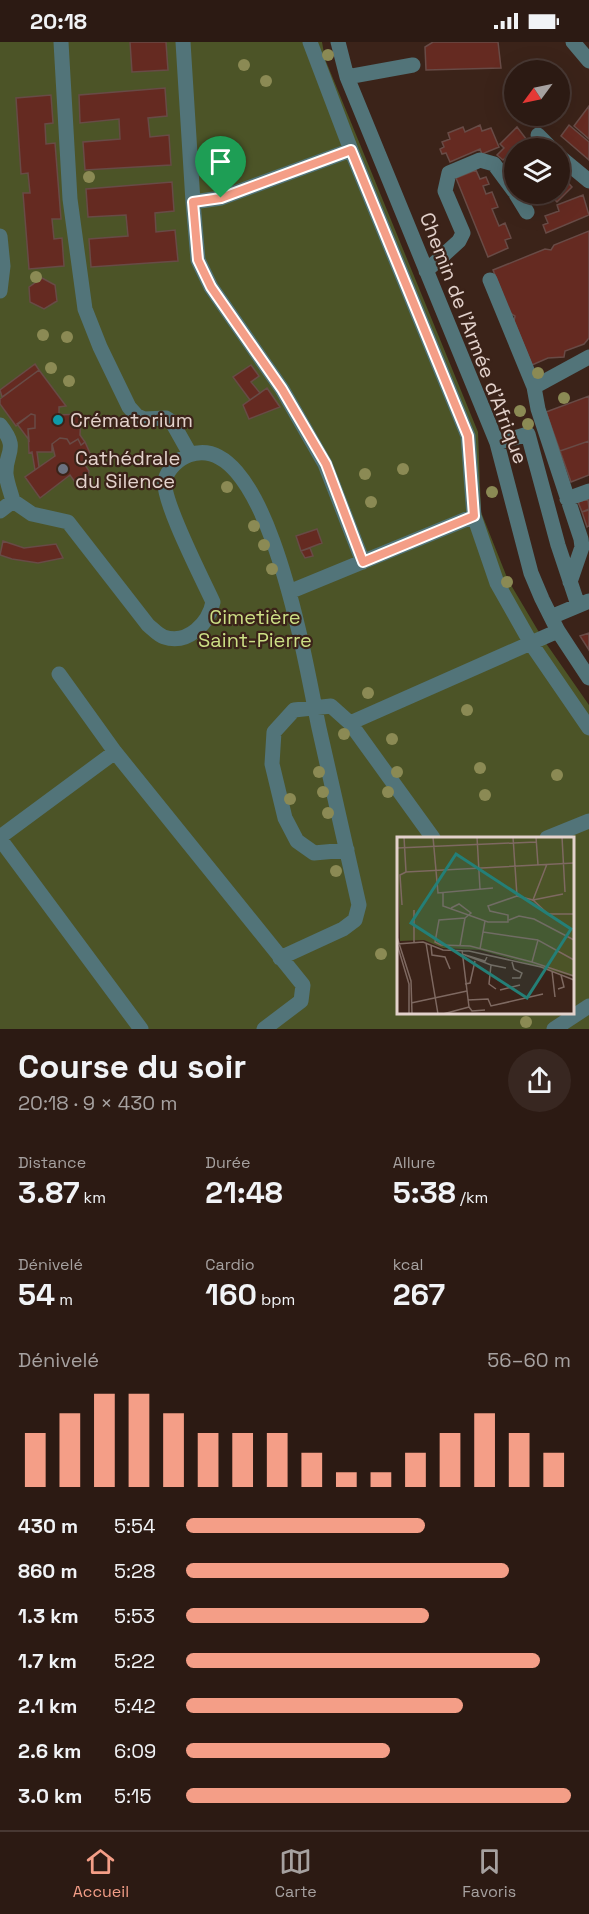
<!DOCTYPE html>
<html lang="fr">
<head>
<meta charset="utf-8">
<style>
  :root { --surface:#2c1a13; --page:#382721; --text:#f1f3f6; --muted:#a6a1a0; --line:#483833; --accent:#f49e87 }
  body { margin:0; font-family:"Space Grotesk",sans-serif; background:var(--page); color:var(--text); height:100vh; display:flex; flex-direction:column; font-size:22px; white-space:nowrap }
  * { box-sizing:border-box; margin:0 }
  p { font-size:20px; color:var(--muted) }
  .icon { flex:none; width:33px; height:33px; fill:none; stroke:currentColor; stroke-width:2; stroke-linecap:round; stroke-linejoin:round }
  .map { position:relative; height:987px; overflow:hidden }
  .sheet { display:flex; flex-direction:column; background:var(--surface); flex:1 }
  .sheet>* { flex:none }
  .needle { width:39px; rotate:237deg }
  .tools { position:absolute; left:504px; top:18px; display:grid; gap:12px }
  .tools a { display:grid; place-items:center; width:66px; height:66px; border-radius:50%; background:var(--surface); box-shadow:0 6px 24px #0002,0 0 0 2px var(--line); font-size:30px }
  .pin { position:absolute; display:grid; place-items:center; width:51px; height:51px; color:#fff; margin:-62px -26px; border-radius:50% 50% 50% 0; rotate:-45deg; box-shadow:0 0 6px #0007 }
  .pin .icon { rotate:45deg }
  .round { display:grid; place-items:center; flex:none; width:63px; height:63px; border-radius:32px; background:var(--page) }
  .summary { display:flex; align-items:center; justify-content:space-between; height:102px; padding:0 18px }
  h1 { font-size:33px; font-weight:600; line-height:45px }
  .metrics { display:grid; grid-template-columns:repeat(3,1fr); gap:9px; height:102px; padding:6px 18px }
  .metrics div { display:grid; align-content:center }
  .metrics b { font-size:30px; font-weight:600 }
  .metrics small { font-size:16px; font-weight:400 }
  .metrics p { font-size:16px }
  .chart { height:168px; padding:12px 18px }
  .chart p { display:flex; justify-content:space-between }
  .chart svg { width:100%; height:108px; margin-top:6px; stroke:var(--accent); stroke-width:6 }
  ul { padding:0 18px; list-style:none; font-size:20px }
  li { display:grid; grid-template-columns:96px 72px 1fr; align-items:center; height:45px }
  li i { height:15px; border-radius:8px; background:var(--accent) }
  .status { display:flex; justify-content:space-between; align-items:center; height:42px; padding:0 30px; background:var(--surface); direction:ltr }
  .status svg { height:16px; fill:currentColor }
  .dock { display:flex; justify-content:space-around; align-items:center; height:84px; border-top:2px solid var(--line); background:var(--surface); font-size:16px; color:var(--muted) }
  .dock a { display:grid; justify-items:center; gap:3px }
  .dock .active { color:var(--accent) }
  .map>svg:first-child { display:block }
</style>
</head>
<body>
<div class="status"><b>20:18</b><svg viewBox="0 0 49 12"><path d="M0 12V9h3v3zM5 12V6h3v6zM10 12V3h3v9zM15 12V0h3v12zM26 1h20v11H26zM47 4h2v5h-2z"/></svg></div>
<div class="map">
<svg width="589" height="987" viewBox="0 0 589 987">
  <rect width="100%" height="100%" fill="#3b2319"/>
  <path fill="#4c5427" fill-rule="evenodd" d="M0,0H322L325,17L478,390L481,470L508,538L543,597L589,663V987H0ZM398,796H572V970H398Z"/>
  <path fill="#652a21" stroke="#684b46" stroke-width="1.5" d="M130,0H166L168,28L132,30Z
    M433,0H498L501,26L426,28L425,5Z
    M165,46L167,74L148,76L150,95L169,93L171,123L85,128L83,100L120,97L119,77L80,81L79,53Z
    M51,53L53,81L45,82L46,102L55,101L61,177H52L54,197L62,196L64,224L29,227L23,151H30L28,131L21,132L16,56Z
    M589,64V97L574,84Z
    M480,83L482,89L491,86L499,105L482,112L480,107L450,120L446,111L442,112L440,107L444,105L442,100L450,97L448,91L463,85L465,90Z
    M569,83L589,100V118L561,94Z
    M517,85L533,106H514V118L510,112L503,118L497,113L504,106L500,102Z
    M476,128L480,137L486,135L489,142L483,144L486,152L492,150L498,165L492,167L499,184L505,181L511,196L505,198L508,206L488,215L456,136Z
    M560,132L572,145L557,160L550,153L546,157L541,152H560Z
    M172,140L174,169L155,171L156,190L175,188L178,219L91,225L89,197L128,194L126,173L88,175L86,147Z
    M583,153L589,173L546,191L543,183L548,181L545,174L559,169L557,163Z
    M589,189V296L584,302L565,309L564,315L548,316L532,323L514,279L515,274L510,271L493,228L545,207L551,208L554,203Z
    M42,236L55,243L57,259L44,267L30,260L29,245Z
    M35,322L39,328L2,355L0,348Z
    M251,323L259,334L251,340L260,351L250,358L233,335Z
    M39,328L66,364L59,365V373L81,372L80,393L85,400L81,403L78,397L70,402L67,397L60,396L52,402V410H37L39,425L35,428L32,410L29,411L28,387L35,386V373L31,372L16,384L0,362V357Z
    M267,346L280,365L249,377L243,363Z
    M589,354V399L560,409L546,370Z
    M31,372L35,373V386L28,387L29,398L17,382Z
    M60,396L67,397L70,402L78,397L81,403L85,400L93,418L85,423L89,429L88,437L81,441L75,440L70,433L40,456L25,435L55,414L52,402Z
    M589,399V433L571,440L560,409Z
    M588,457L589,467L582,470L578,460Z
    M589,468V484L587,485L582,470Z
    M317,487L322,501L301,509L296,494Z
    M3,499L24,506L56,502L63,516L38,521L12,517L0,513Z
    M310,506L313,514L305,516L301,509Z
    M589,591V608L580,594Z"/>
  <g fill="none" stroke-linecap="round" stroke-linejoin="round">
    <path stroke="#527479" stroke-width="15" d="M61,0L70,157L85,267L100,305L129,365L137,374L144,377L166,376L172,380L190,412
      M183,0L193,160L221,156L351,108L468,394L474,474L497,541L532,603L589,686
      M310,0L351,108
      M338,0L347,35L497,401L531,531L542,557L558,589L589,636
      M573,0L589,19
      M347,35L413,23
      M538,93L551,106
      M560,115L589,139
      M516,152L527,170
      M193,160L198,218L211,245L282,347L325,422L363,520
      M0,194L3,224L0,249
      M426,229L459,199L463,191L445,149L449,131L480,118L494,122L514,149
      M490,238L534,345L589,315
      M534,345L538,367L581,497L582,505L570,540
      M0,383C20,408 5,409 6,432C7,441 11,451 13,459
      M497,401L528,392L558,503L578,563
      M567,457L589,449
      M0,469L13,459L32,472L68,480L148,583C153,587 158,593 164,595C188,603 209,581 213,560C203,538 161,457 165,438C168,427 178,417 189,413C269,383 308,636 319,686C332,745 346,804 359,863L355,878L343,887L280,916
      M289,550L474,474
      M551,575L589,559
      M59,632L115,710L303,943L301,959L264,987
      M350,681L558,589
      M0,795L115,710
      M547,796L589,779
      M0,797L141,987
      M347,808L314,811L297,799L285,776L272,722L274,690L294,668L331,664L350,681L433,796
      M554,987L589,964"/>
  </g>
  <g fill="#8b8a54">
    <circle cx="328" cy="13" r="6"/>
    <circle cx="244" cy="23" r="6"/>
    <circle cx="266" cy="39" r="6"/>
    <circle cx="89" cy="135" r="6"/>
    <circle cx="36" cy="235" r="6"/>
    <circle cx="43" cy="293" r="6"/>
    <circle cx="67" cy="295" r="6"/>
    <circle cx="51" cy="326" r="6"/>
    <circle cx="538" cy="331" r="6"/>
    <circle cx="69" cy="339" r="6"/>
    <circle cx="564" cy="356" r="6"/>
    <circle cx="520" cy="369" r="6"/>
    <circle cx="528" cy="382" r="6"/>
    <circle cx="403" cy="427" r="6"/>
    <circle cx="365" cy="432" r="6"/>
    <circle cx="227" cy="445" r="6"/>
    <circle cx="492" cy="450" r="6"/>
    <circle cx="371" cy="460" r="6"/>
    <circle cx="254" cy="484" r="6"/>
    <circle cx="264" cy="503" r="6"/>
    <circle cx="272" cy="527" r="6"/>
    <circle cx="507" cy="540" r="6"/>
    <circle cx="368" cy="651" r="6"/>
    <circle cx="467" cy="668" r="6"/>
    <circle cx="344" cy="692" r="6"/>
    <circle cx="392" cy="697" r="6"/>
    <circle cx="480" cy="726" r="6"/>
    <circle cx="319" cy="730" r="6"/>
    <circle cx="397" cy="730" r="6"/>
    <circle cx="557" cy="733" r="6"/>
    <circle cx="323" cy="750" r="6"/>
    <circle cx="388" cy="750" r="6"/>
    <circle cx="485" cy="753" r="6"/>
    <circle cx="290" cy="757" r="6"/>
    <circle cx="328" cy="771" r="6"/>
    <circle cx="336" cy="829" r="6"/>
    <circle cx="381" cy="912" r="6"/>
    <circle cx="526" cy="980" r="6"/>
  </g>
  <g fill="none" stroke-linecap="round" stroke-linejoin="round">
    <defs>
      <path id="route" d="M351,108L468,394L474,474L363,520L326,422L282,347L211,245L198,218L193,160L221,156Z"/>
    </defs>
    <use href="#route" stroke="#fff" stroke-width="12"/>
    <use href="#route" stroke="#f49e87" stroke-width="8"/>
  </g>
  <circle fill="#0f9aa8" stroke="#3b2319" stroke-width="2" cx="58" cy="378" r="6"/>
  <circle fill="#6b7280" stroke="#3b2319" stroke-width="2" cx="63" cy="427" r="6"/>
  <g text-anchor="middle" dominant-baseline="central" stroke-width="4.5" stroke-linejoin="round" paint-order="stroke">
    <g font-size="20" fill="#e3d2cc" stroke="#3b2319">
      <text transform="translate(474 296) rotate(69)">Chemin de l'Armée d'Afrique</text>
    </g>
    <g font-size="20" fill="#e3d2cc" stroke="#3b2319" text-anchor="start">
      <text x="70" y="378">Crématorium</text>
      <text x="75" y="416">Cathédrale<tspan x="75" dy="23">du Silence</tspan></text>
    </g>
    <g font-size="20" fill="#ccdf85" stroke="#3b2319">
      <text x="255" y="575">Cimetière<tspan x="255" dy="23">Saint-Pierre</tspan></text>
    </g>
  </g>
  <g transform="translate(397 795)">
    <rect width="177" height="177" fill="#3b2319"/>
    <path d="M0,0H177V140L83,113L46,111L27,103L3,104Z" fill="#4c5427"/>
    <path fill="none" stroke="#7e6961" stroke-width="1.5" d="M7,0L9,35L177,26M36,0L41,56L96,51M80,0L83,52M139,0L141,28M165,0L168,55M0,11L139,5M150,27L136,63L166,57M46,55V69L91,85H111V78L93,74L91,69L120,59L116,0M120,59L136,63L151,77H177M5,68L3,38L9,35M54,71L62,67L74,76L68,81L42,83L38,105L44,108L73,109L135,125L141,103L177,123M112,83L122,79L137,82L177,103M86,95L141,103M0,100L14,144L15,177M17,105V73M29,106L41,177M0,107L26,105L46,113L72,114L144,130L177,143M0,107L12,147V177M34,108L35,118L48,120L53,132M63,109L68,81M83,112L88,84M65,113L72,170M65,117L88,124L90,120M68,118L94,128M135,125L177,139M155,134L158,160M115,141H123L125,136L117,132L115,125M68,147L73,146L78,124M99,152L92,147L94,128L109,131M161,152L167,150L164,138M103,153L123,148M71,163L91,162L94,169L146,157M14,166L70,154M72,170L75,174L88,173M46,177L72,170"/>
    <path fill="#247f77" fill-opacity="0.15" stroke="#247f77" stroke-width="3" d="M59,17L174,92L130,161L14,86Z"/>
    <rect width="177" height="177" fill="none" stroke="#e3d2cc" stroke-width="3"/>
  </g>
</svg>
<div class="tools">
<a><svg class="needle" viewBox="-14 -14 28 28"><path d="M0-13l5 13h-10z" fill="#e53935"/><path d="M0 13l5-13h-10z" fill="#a6a1a0"/></svg></a>
<a><svg class="icon" aria-label="layers" viewBox="0 0 24 24"><path d="M12 4l9 5-9 5-9-5zM3 14l9 5 9-5"/></svg></a>
</div>
<div class="pin" style="left:221px;top:156px;background:#1e9e55"><svg class="icon" aria-label="arrive" viewBox="0 0 24 24"><path d="M6 21V4h12l-3 4 3 4H6"/></svg></div>
</div>
<section class="sheet">
<div class="summary"><div><h1>Course du soir</h1><p>20:18 · 9 × 430 m</p></div><a class="round"><svg class="icon" aria-label="share" viewBox="0 0 24 24"><path d="M12 15V3M7 8l5-5 5 5M5 13v7h14v-7"/></svg></a></div>
<div class="metrics">
<div><p>Distance</p><b>3.87<small> km</small></b></div>
<div><p>Durée</p><b>21:48</b></div>
<div><p>Allure</p><b>5:38<small> /km</small></b></div>
</div>
<div class="metrics">
<div><p>Dénivelé</p><b>54<small> m</small></b></div>
<div><p>Cardio</p><b>160<small> bpm</small></b></div>
<div><p>kcal</p><b>267</b></div>
</div>
<div class="chart"><p><span>Dénivelé</span>56–60 m</p>
<svg viewBox="0 0 160 44" preserveAspectRatio="none"><path d="M5 44V22M15 44V14M25 44V6M35 44V6M45 44V14M55 44V22M65 44V22M75 44V22M85 44V30M95 44V38M105 44V38M115 44V30M125 44V22M135 44V14M145 44V22M155 44V30"/></svg>
</div>
<ul>
<li><b>430 m</b>5:54<i style="width:62%"></i></li>
<li><b>860 m</b>5:28<i style="width:84%"></i></li>
<li><b>1.3 km</b>5:53<i style="width:63%"></i></li>
<li><b>1.7 km</b>5:22<i style="width:92%"></i></li>
<li><b>2.1 km</b>5:42<i style="width:72%"></i></li>
<li><b>2.6 km</b>6:09<i style="width:53%"></i></li>
<li><b>3.0 km</b>5:15<i style="width:100%"></i></li>
</ul>
</section>
<nav class="dock">
<a class="active"><svg class="icon" aria-label="home" viewBox="0 0 24 24"><path d="M3 11l9-7 9 7M6 9v11h12V9"/></svg>Accueil</a>
<a><svg class="icon" aria-label="map" viewBox="0 0 24 24"><path d="M3 6l6-2 6 2 6-2v14l-6 2-6-2-6 2zM9 4v14M15 6v14"/></svg>Carte</a>
<a><svg class="icon" aria-label="saved" viewBox="0 0 24 24"><path d="M7 4h10v16l-5-4-5 4z"/></svg>Favoris</a>
</nav>
</body>
</html>
